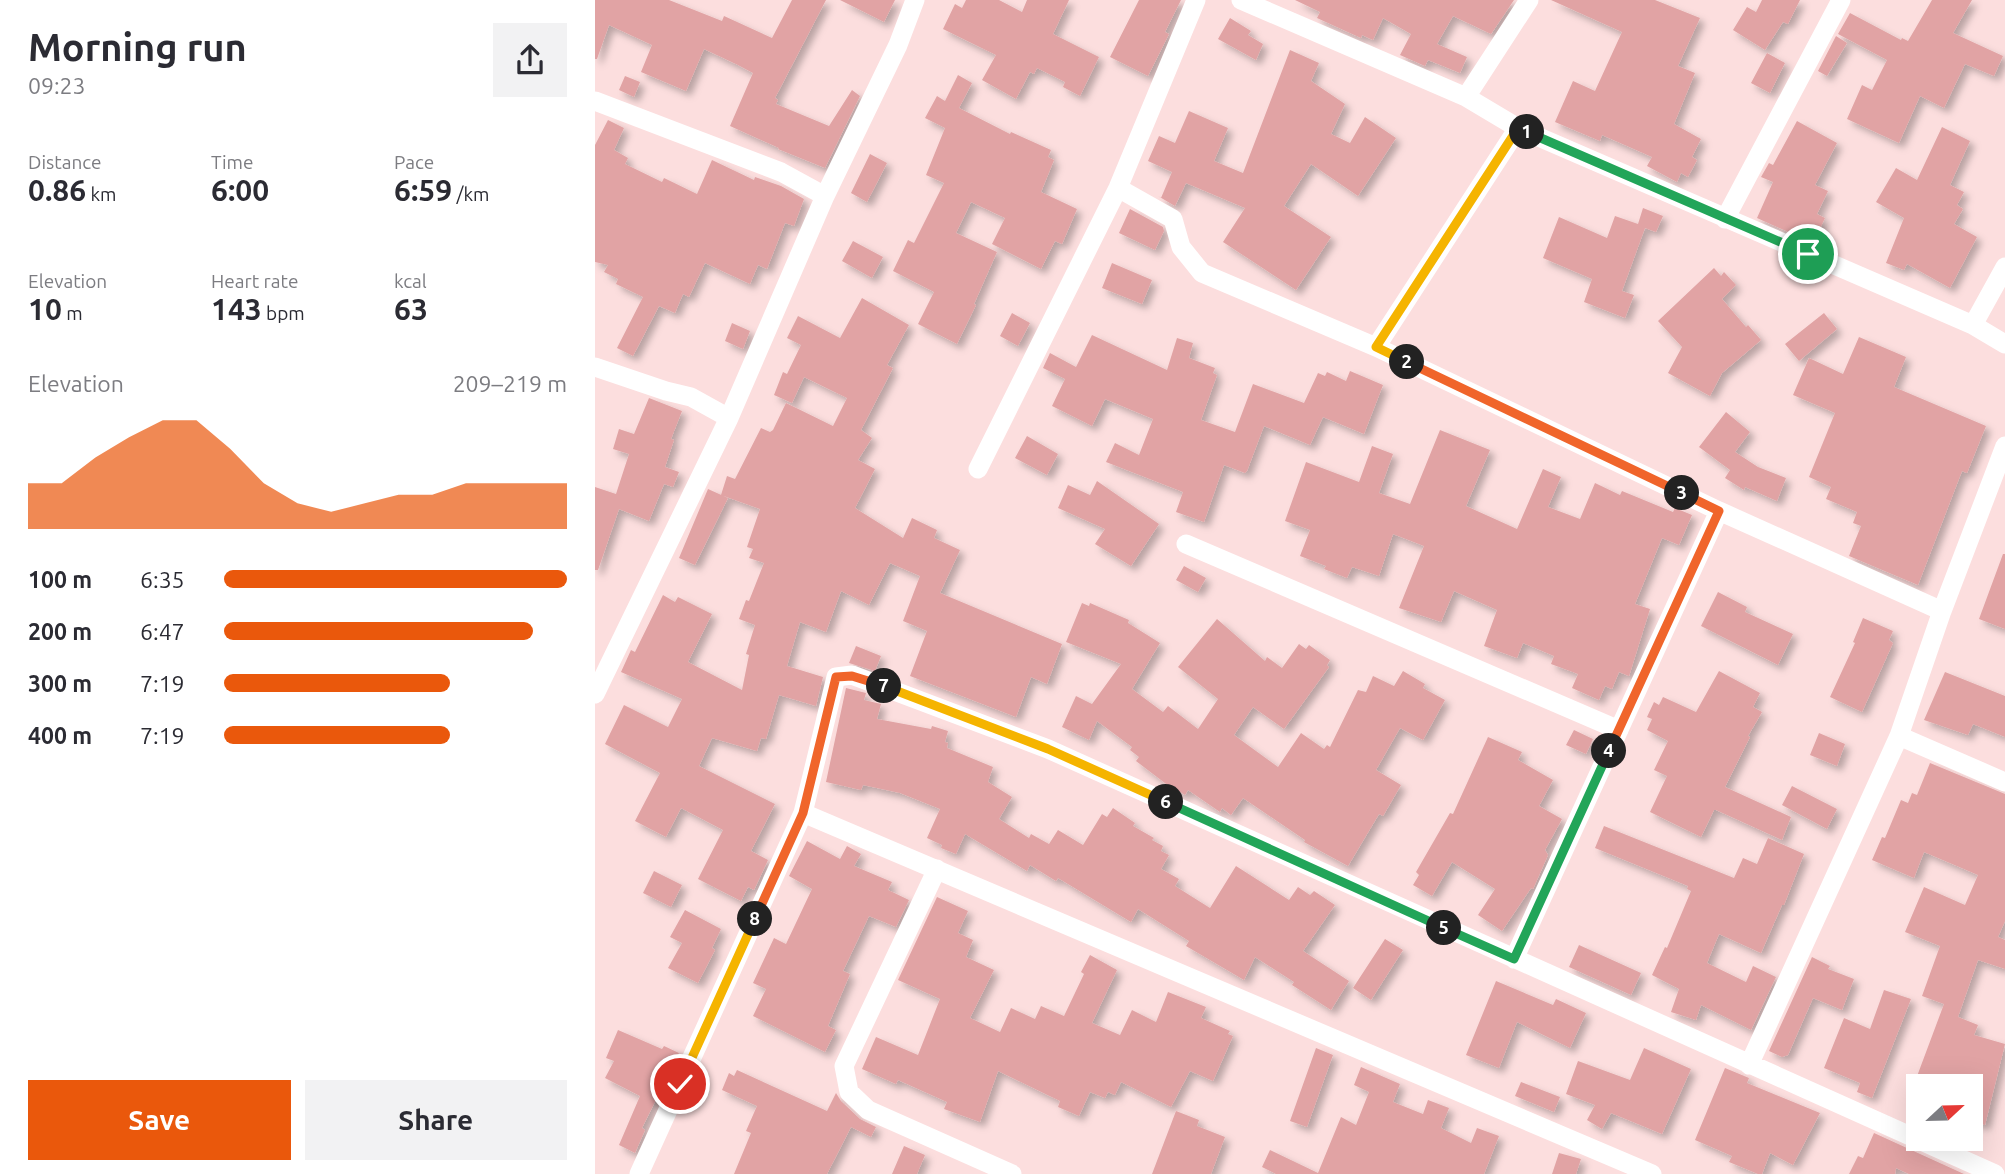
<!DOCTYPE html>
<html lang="en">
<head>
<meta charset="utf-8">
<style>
  :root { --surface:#fff; --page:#f2f2f3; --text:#2b2b33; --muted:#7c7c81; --accent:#ea580c }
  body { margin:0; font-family:Ubuntu,sans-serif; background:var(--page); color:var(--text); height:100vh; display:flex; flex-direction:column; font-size:26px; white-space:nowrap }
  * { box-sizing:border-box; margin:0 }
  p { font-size:23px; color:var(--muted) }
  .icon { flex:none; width:38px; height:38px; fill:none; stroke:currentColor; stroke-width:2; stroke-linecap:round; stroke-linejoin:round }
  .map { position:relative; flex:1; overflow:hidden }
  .side { display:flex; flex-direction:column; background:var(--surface); width:595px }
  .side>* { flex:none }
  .needle { width:46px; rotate:68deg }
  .fabs { position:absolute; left:1311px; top:1074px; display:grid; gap:14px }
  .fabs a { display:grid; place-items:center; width:77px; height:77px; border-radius:0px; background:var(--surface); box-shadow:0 7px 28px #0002; font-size:35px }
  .pin { position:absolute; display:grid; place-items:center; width:60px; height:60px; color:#fff; margin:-30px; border:4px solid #fff; border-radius:50%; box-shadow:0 2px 7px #0007 }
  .km { position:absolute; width:35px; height:35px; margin:-18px; border-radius:50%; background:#222; color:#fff; font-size:19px; line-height:35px; text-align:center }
  .round { display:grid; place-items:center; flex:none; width:74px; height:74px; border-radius:0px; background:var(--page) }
  .head { display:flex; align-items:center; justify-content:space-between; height:119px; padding:0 28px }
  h1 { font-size:38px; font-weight:700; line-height:52px }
  .metrics { display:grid; grid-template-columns:repeat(3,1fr); gap:10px; height:119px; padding:7px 28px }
  .metrics div { display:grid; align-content:center }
  .metrics b { font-size:30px; font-weight:700 }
  .metrics small { font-size:19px; font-weight:400 }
  .metrics p { font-size:19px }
  .chart { height:196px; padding:14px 28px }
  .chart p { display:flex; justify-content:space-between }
  .chart svg { width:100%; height:126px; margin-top:7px; fill:var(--accent); opacity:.7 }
  .action { display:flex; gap:14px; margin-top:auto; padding:14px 28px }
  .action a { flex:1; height:80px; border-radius:0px; background:var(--accent); color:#fff; font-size:28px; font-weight:700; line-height:80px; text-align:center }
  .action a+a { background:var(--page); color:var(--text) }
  ul { padding:0 28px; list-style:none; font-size:23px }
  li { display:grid; grid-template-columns:112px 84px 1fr; align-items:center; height:52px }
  li i { height:18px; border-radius:9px; background:var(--accent) }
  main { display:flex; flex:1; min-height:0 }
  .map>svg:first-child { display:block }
</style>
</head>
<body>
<main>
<section class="side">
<div class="head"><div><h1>Morning run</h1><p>09:23</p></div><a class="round"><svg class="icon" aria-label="share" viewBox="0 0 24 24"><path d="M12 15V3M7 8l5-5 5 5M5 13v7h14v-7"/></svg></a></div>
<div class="metrics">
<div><p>Distance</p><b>0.86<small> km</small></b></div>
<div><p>Time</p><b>6:00</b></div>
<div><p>Pace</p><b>6:59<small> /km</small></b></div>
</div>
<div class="metrics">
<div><p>Elevation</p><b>10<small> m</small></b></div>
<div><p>Heart rate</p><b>143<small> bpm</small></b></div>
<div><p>kcal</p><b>63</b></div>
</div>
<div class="chart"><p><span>Elevation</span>209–219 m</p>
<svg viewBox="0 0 160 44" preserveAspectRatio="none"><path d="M0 44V28L10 28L20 19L30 12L40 6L50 6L60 16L70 28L80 35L90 38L100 35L110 32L120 32L130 28L140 28L150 28L160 28V44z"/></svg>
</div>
<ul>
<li><b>100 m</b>6:35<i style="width:100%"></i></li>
<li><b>200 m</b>6:47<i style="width:90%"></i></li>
<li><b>300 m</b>7:19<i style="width:66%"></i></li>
<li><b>400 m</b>7:19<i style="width:66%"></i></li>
</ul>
<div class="action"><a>Save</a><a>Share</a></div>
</section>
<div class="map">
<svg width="1410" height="1174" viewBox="0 0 1410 1174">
  <defs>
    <filter id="shadow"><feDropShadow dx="5" dy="5" stdDeviation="3.5" flood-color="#0004"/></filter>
  </defs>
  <rect width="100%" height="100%" fill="#fcdede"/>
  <path fill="#e1a3a4" filter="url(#shadow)" d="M0,0H74L127,21L129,16L177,38L197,0H231L180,98L183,100L181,104L234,126L257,90L265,96L230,168L183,149L184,148L135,126L158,73L143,65L109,49L91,91L46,72L57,45L14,25L2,59H0Z
    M245,0H300L289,22Z
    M371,0H404L427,12L432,0H474L458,34L504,57L485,96L468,87L470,82L442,68L439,74L435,72L421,99L387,80L401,55L348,29L360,4L367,8Z
    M544,0H586L570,32L574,34L553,76L515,57Z
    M700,0H919L896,34L858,16L842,44L872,57L865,73L833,60L830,66L805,55L816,34L788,18L778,40L767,35L766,38L722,18L725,12Z
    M956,0H1060L1105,18L1083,66L1100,73L1079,124L1106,139L1097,157L1102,160L1093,177L1086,173L1082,182L1052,166L1057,157L1007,135L1005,141L960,122L978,81L1000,91L1027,32Z
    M1167,0H1205L1193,24L1188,22L1170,50L1138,30L1152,7L1161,12Z
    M1337,0H1377L1358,33L1408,56L1399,76L1370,64L1349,108L1325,96L1304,143L1252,119L1267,85L1277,90L1292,60L1243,34L1255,13L1306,40L1307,38L1313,41Z
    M635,18L656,31L653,35L668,44L661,60L623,39Z
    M1241,36L1252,43L1232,76L1223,71Z
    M695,50L724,63L716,81L750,104L736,134L755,143L770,117L801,138L763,196L716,164L689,206L736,237L701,290L628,242L650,208L591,183L580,206L563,196L566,198L577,172L553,161L564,136L580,143L594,111L633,128L619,161L648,173Z
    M1172,53L1190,63L1175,93L1156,83Z
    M363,75L377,83L364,108L415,134L416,132L456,150L453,157L459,160L446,192L482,209L467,244L460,241L446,269L397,244L410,218L376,202L361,233L402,252L379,304L381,305L362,344L323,324L339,292L298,271L313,240L319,243L349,183L331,175L350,128L330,118L342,96L350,101Z
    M30,76L45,82L39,97L24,90Z
    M13,120L29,128L19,150L33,158L30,164L67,182L69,178L102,194L117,160L159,180L160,177L186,186L209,199L199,226L190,223L172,269L163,265L155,284L110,263L94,297L88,294L80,313L64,306L38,356L22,348L48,297L21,284L23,279L9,272L13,265L0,262V145Z
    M1202,121L1242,143L1220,185L1233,191L1222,214L1230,218L1218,243L1162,218L1178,182L1166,177L1174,163L1178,165Z
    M1347,127L1375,141L1355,185L1369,192L1362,205L1368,209L1359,224L1382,237L1355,288L1312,264L1309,270L1291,263L1309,218L1281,202L1301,168L1322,180Z
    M275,154L292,163L272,202L256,193Z
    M1048,208L1068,216L1061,232L1050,228L1027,291L1039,295L1030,318L989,302L997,279L948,258L964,217L1012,238L1020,216L1043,224Z
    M535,209L568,227L569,231L560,250L524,233Z
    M258,241L288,257L277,278L247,261Z
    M517,263L557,280L547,304L507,288Z
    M1119,268L1126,276L1129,272L1141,285L1127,299L1151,327L1153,325L1166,340L1127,373L1115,396L1073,373L1087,347L1063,321Z
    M267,298L314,325L292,365L298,368L266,430L277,438L263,460L280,469L260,508L308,538L317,518L342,530L339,538L365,550L345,593L467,644L452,684L436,677L421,717L315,676L332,631L308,621L325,576L295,563L274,605L246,591L231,632L205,622L192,666L228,677L221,706L184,695L171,739L166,738L162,751L117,738L104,766L180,804L156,851L173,860L159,890L153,887L146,901L103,879L128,830L86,808L71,837L40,821L65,773L10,744L29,705L73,727L87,699L26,672L36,650L40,652L68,595L80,602L83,597L117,614L93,662L147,690L154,655L151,654L160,625L144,619L151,600L154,601L169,563L154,558L158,549L152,547L165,509L126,495L132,476L140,479L166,428L175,432L178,430L191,403L238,426L252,398L209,377L197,403L179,395L188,372L192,374L206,345L192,338L203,316L245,338Z
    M417,313L435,323L423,346L405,336Z
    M1229,313L1242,329L1204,361L1190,344Z
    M137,323L155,331L148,349L130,341Z
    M497,335L572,370L582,338L598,343L594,358L620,368L618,373L622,375L606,420L640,432L658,384L709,403L723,373L730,376L732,372L751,381L755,371L788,385L769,434L728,417L715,445L669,426L652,471L650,473L629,465L609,522L581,512L588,492L511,462L520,443L544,455L558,419L510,399L497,426L457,406L470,379L448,368L455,353L481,367Z
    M1264,337L1311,357L1299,387L1391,426L1372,473L1367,471L1323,585L1254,556L1266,526L1258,523L1262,512L1231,499L1236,487L1214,477L1240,413L1198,395L1214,358L1248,374Z
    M54,398L87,411L76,439L79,440L70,467L84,472L78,487L69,484L54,521L24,509L3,570H0V487L21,494L34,454L18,449L24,429L39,434Z
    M1131,412L1155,432L1140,452L1163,467L1191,478L1182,501L1150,487L1149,490L1130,478L1135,470L1104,447Z
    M845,430L895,450L871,506L922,529L948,469L966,477L953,507L985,519L1000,483L1025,495L1027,491L1078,512L1080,508L1097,515L1084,545L1067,538L1040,604L1055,609L1034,676L1024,672L1017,689L1010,686L1004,700L977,688L983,674L956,664L959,656L928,643L922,658L889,646L902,610L859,591L846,622L804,608L829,546L798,534L784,576L757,567L752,578L729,569L731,566L705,556L715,530L690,521L711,462L764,482L777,446L798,454L784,493L815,504Z
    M432,436L463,454L452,475L420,458Z
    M502,481L564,524L536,566L500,544L510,529L463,508L473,485L495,495Z
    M113,489L133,498L100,565L84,558Z
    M1408,554H1410V629L1384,619Z
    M589,566L611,578L603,592L581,580Z
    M1123,592L1152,607L1150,612L1198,634L1183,665L1106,626Z
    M487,603L494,606L495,603L534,620L533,623L565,643L537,689L568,712L573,706L603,729L623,699L583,667L622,619L670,661L672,657L687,668L704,644L711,649L714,645L735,660L732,665L734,667L689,729L658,707L639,735L683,767L706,733L729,749L732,745L735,747L763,690L771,692L778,676L799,686L808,671L830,684L828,688L850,700L828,740L805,728L781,770L806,785L788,816L784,814L753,866L709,842L710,840L648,798L636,815L627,808L625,812L593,790L590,795L584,791L583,793L541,761L544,757L535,750L537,747L502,721L494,740L467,727L481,696L497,704L526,664L471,642Z
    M1268,618L1298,631L1294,640L1298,643L1267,712L1235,697L1260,643L1258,642Z
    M261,646L286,656L280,671L254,663Z
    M1124,671L1165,693L1158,707L1167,712L1153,736L1155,737L1130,787L1196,817L1187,840L1121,810H1119L1106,837L1055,812L1072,776L1059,770L1073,741L1052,730L1057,719L1052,717L1059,702L1064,705L1068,697L1101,712Z
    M1350,672L1410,696V737L1378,724L1373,735L1329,720Z
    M251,688L271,693L269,700L286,704L282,719L336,729L337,726L353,731L350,742L353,743L352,748L398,767L393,782L417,797L404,819L434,838L436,834L454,844L463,830L488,845L507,814L512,817L518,808L540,823L538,826L559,838L557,840L568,846L566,851L574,855L566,869L584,879L580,886L615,908L641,866L694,900L703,887L715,895L719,891L740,905L708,951L754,981L736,1010L697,985L699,982L660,957L649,980L591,946L594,941L543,909L536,922L463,878L461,881L435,865L432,871L370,834L361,854L346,848L347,845L332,838L345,809L305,793L268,785L266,790L231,782Z
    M979,730L998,739L991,754L971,745Z
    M1224,733L1250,744L1242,766L1215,755Z
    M893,737L927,752L923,760L958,780L944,806L967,819L950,850L953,855L938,889L936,888L907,931L883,915L900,889L857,862L837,896L818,885L824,875L821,872L855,813L858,814Z
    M1335,763L1410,794V921L1403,937L1410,940V969L1383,960L1363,1017L1383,1025L1379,1035L1410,1044L1390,1125L1376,1121V1087H1318L1349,1004L1327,996L1345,946L1310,932L1329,887L1370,905L1383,875L1329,852L1319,878L1277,860L1287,837L1290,838L1306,800L1313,803L1317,793L1322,795Z
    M1197,786L1242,809L1232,829L1187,805Z
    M1009,826L1139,878L1148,858L1162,864L1173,838L1209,854L1189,905H1187L1166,953L1124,934L1112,963L1151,982L1158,966L1181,977L1156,1030L1106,1005L1101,1020L1076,1012L1084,989L1057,975L1070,947L1072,948L1096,891L1092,889L1093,886L1000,848Z
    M212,841L245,859L252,846L266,854L259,866L297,882L293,890L314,900L301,927L274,916L248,971L255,974L233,1026L241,1030L230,1052L158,1016L171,989L158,983L179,938L191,944L217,889L194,876Z
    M59,871L87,885L76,907L48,893Z
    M342,897L373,911L363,933L378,940L371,957L399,970L375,1018L405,1032L416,1008L440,1019L446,1006L469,1016L489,974L486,972L495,955L522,970L497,1023L525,1035L537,1010L561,1022L573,992L611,1007L606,1018L635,1031L633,1034L638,1036L618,1081L595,1071L576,1107L526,1082L520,1095L513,1092L510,1098L495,1092L484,1116L463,1107L465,1101L403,1071L385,1122L349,1109L352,1102L303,1080L301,1084L267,1069L281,1037L323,1055L345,999L303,980Z
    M90,910L126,929L117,948L120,950L103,983L73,968L87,943L75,937Z
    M790,939L808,950L776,1000L758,988Z
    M984,945L1046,973L1036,995L974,967Z
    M1217,957L1235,966L1233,969L1259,979L1247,1010L1218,998L1193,1055L1187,1057L1174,1051Z
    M901,981L958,1005L961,999L991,1013L975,1048L922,1022L904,1068L871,1055Z
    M1289,990L1316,999L1277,1098L1262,1092L1265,1083L1229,1068L1249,1018L1275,1029Z
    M23,1030L67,1049L69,1046L84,1053L47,1128L50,1130L40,1153L24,1145L45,1096L10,1078L19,1061L11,1058Z
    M721,1048L738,1055L712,1127L695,1121Z
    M1049,1048L1096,1069L1067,1134L1016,1113L1007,1129L992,1120L1000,1105L971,1094L983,1061L1035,1080Z
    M766,1067L805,1084L798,1102L828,1114L833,1100L854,1108L846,1128L876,1143L882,1128L904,1136L889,1174H681L667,1167L675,1150L723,1173L746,1117L761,1125L774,1092L759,1085Z
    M1130,1068L1154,1078L1152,1083L1225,1113L1198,1165L1175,1153L1167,1174H1163L1134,1162L1137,1156L1100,1140Z
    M142,1070L232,1111L241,1093L246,1101L265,1119L281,1127L276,1137L256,1127L232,1174H139L156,1133L151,1131L162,1106L127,1090L134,1073L139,1076Z
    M926,1082L965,1097L959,1112L920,1096Z
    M581,1111L604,1120L602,1126L630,1137L616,1174H557Z
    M1279,1133L1369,1174H1314L1301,1168L1300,1174H1254L1263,1156L1268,1158Z
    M309,1146L330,1155L322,1174H297Z
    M964,1153L986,1159L981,1174H957Z"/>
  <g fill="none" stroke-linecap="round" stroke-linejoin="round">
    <path stroke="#fff" stroke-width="19" d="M646,0L871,97L923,128L1378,325L1410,344
      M871,97L934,0
      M0,101L186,172L230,196
      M923,128L781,347L1124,511L1347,611
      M523,188L578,219L586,247L607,273L781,347
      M1130,219L1246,0
      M1378,325L1410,267
      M0,367L71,391L96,397L134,418
      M1410,446L1347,611L1304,736L1410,782
      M383,469L523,188L601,0
      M591,544L1024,730
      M0,694L134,418L230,196L303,45L320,0
      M208,813L1057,1174
      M342,869L249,1066L254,1092L273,1110L417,1174
      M919,959L1124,511
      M1154,1065L1304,736
      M44,1174L208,813L241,677L257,675L453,749L1400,1174"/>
  </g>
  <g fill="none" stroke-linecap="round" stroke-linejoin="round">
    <defs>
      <path id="split-1" d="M932,132L1213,254"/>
      <path id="split-2" d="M812,362L781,347L923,128L932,132"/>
      <path id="split-3" d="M812,362L1087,493"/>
      <path id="split-4" d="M1014,751L1124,511L1087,493"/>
      <path id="split-5" d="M849,928L919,959L1014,751"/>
      <path id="split-6" d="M571,802L849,928"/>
      <path id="split-7" d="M289,686L453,749L571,802"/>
      <path id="split-8" d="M160,919L208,813L241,677L257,676L289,686"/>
      <path id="split-9" d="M85,1084L160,919"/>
    </defs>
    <use href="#split-1" stroke="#fff" stroke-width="14"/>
    <use href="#split-2" stroke="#fff" stroke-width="14"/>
    <use href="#split-3" stroke="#fff" stroke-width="14"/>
    <use href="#split-4" stroke="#fff" stroke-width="14"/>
    <use href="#split-5" stroke="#fff" stroke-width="14"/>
    <use href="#split-6" stroke="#fff" stroke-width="14"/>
    <use href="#split-7" stroke="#fff" stroke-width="14"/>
    <use href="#split-8" stroke="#fff" stroke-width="14"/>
    <use href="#split-9" stroke="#fff" stroke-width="14"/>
    <use href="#split-1" stroke="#22a559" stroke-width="9"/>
    <use href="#split-2" stroke="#f5b400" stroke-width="9"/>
    <use href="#split-3" stroke="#f0652b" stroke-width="9"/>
    <use href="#split-4" stroke="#f0652b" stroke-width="9"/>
    <use href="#split-5" stroke="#22a559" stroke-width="9"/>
    <use href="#split-6" stroke="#22a559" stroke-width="9"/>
    <use href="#split-7" stroke="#f5b400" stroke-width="9"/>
    <use href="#split-8" stroke="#f0652b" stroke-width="9"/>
    <use href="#split-9" stroke="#f5b400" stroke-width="9"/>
  </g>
</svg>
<div class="fabs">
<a><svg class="needle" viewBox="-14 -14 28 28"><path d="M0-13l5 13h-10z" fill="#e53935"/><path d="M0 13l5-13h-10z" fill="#7c7c81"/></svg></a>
</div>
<div class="pin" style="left:1213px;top:254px;background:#1e9e55"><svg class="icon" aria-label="arrive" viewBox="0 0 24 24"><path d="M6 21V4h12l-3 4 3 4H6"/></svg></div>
<div class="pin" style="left:85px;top:1084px;background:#d93025"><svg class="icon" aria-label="check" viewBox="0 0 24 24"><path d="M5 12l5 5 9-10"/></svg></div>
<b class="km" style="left:932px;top:132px">1</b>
<b class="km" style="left:812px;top:362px">2</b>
<b class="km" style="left:1087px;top:493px">3</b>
<b class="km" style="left:1014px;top:751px">4</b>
<b class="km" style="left:849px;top:928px">5</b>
<b class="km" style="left:571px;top:802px">6</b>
<b class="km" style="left:289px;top:686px">7</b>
<b class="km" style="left:160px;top:919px">8</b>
</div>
</main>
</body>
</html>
